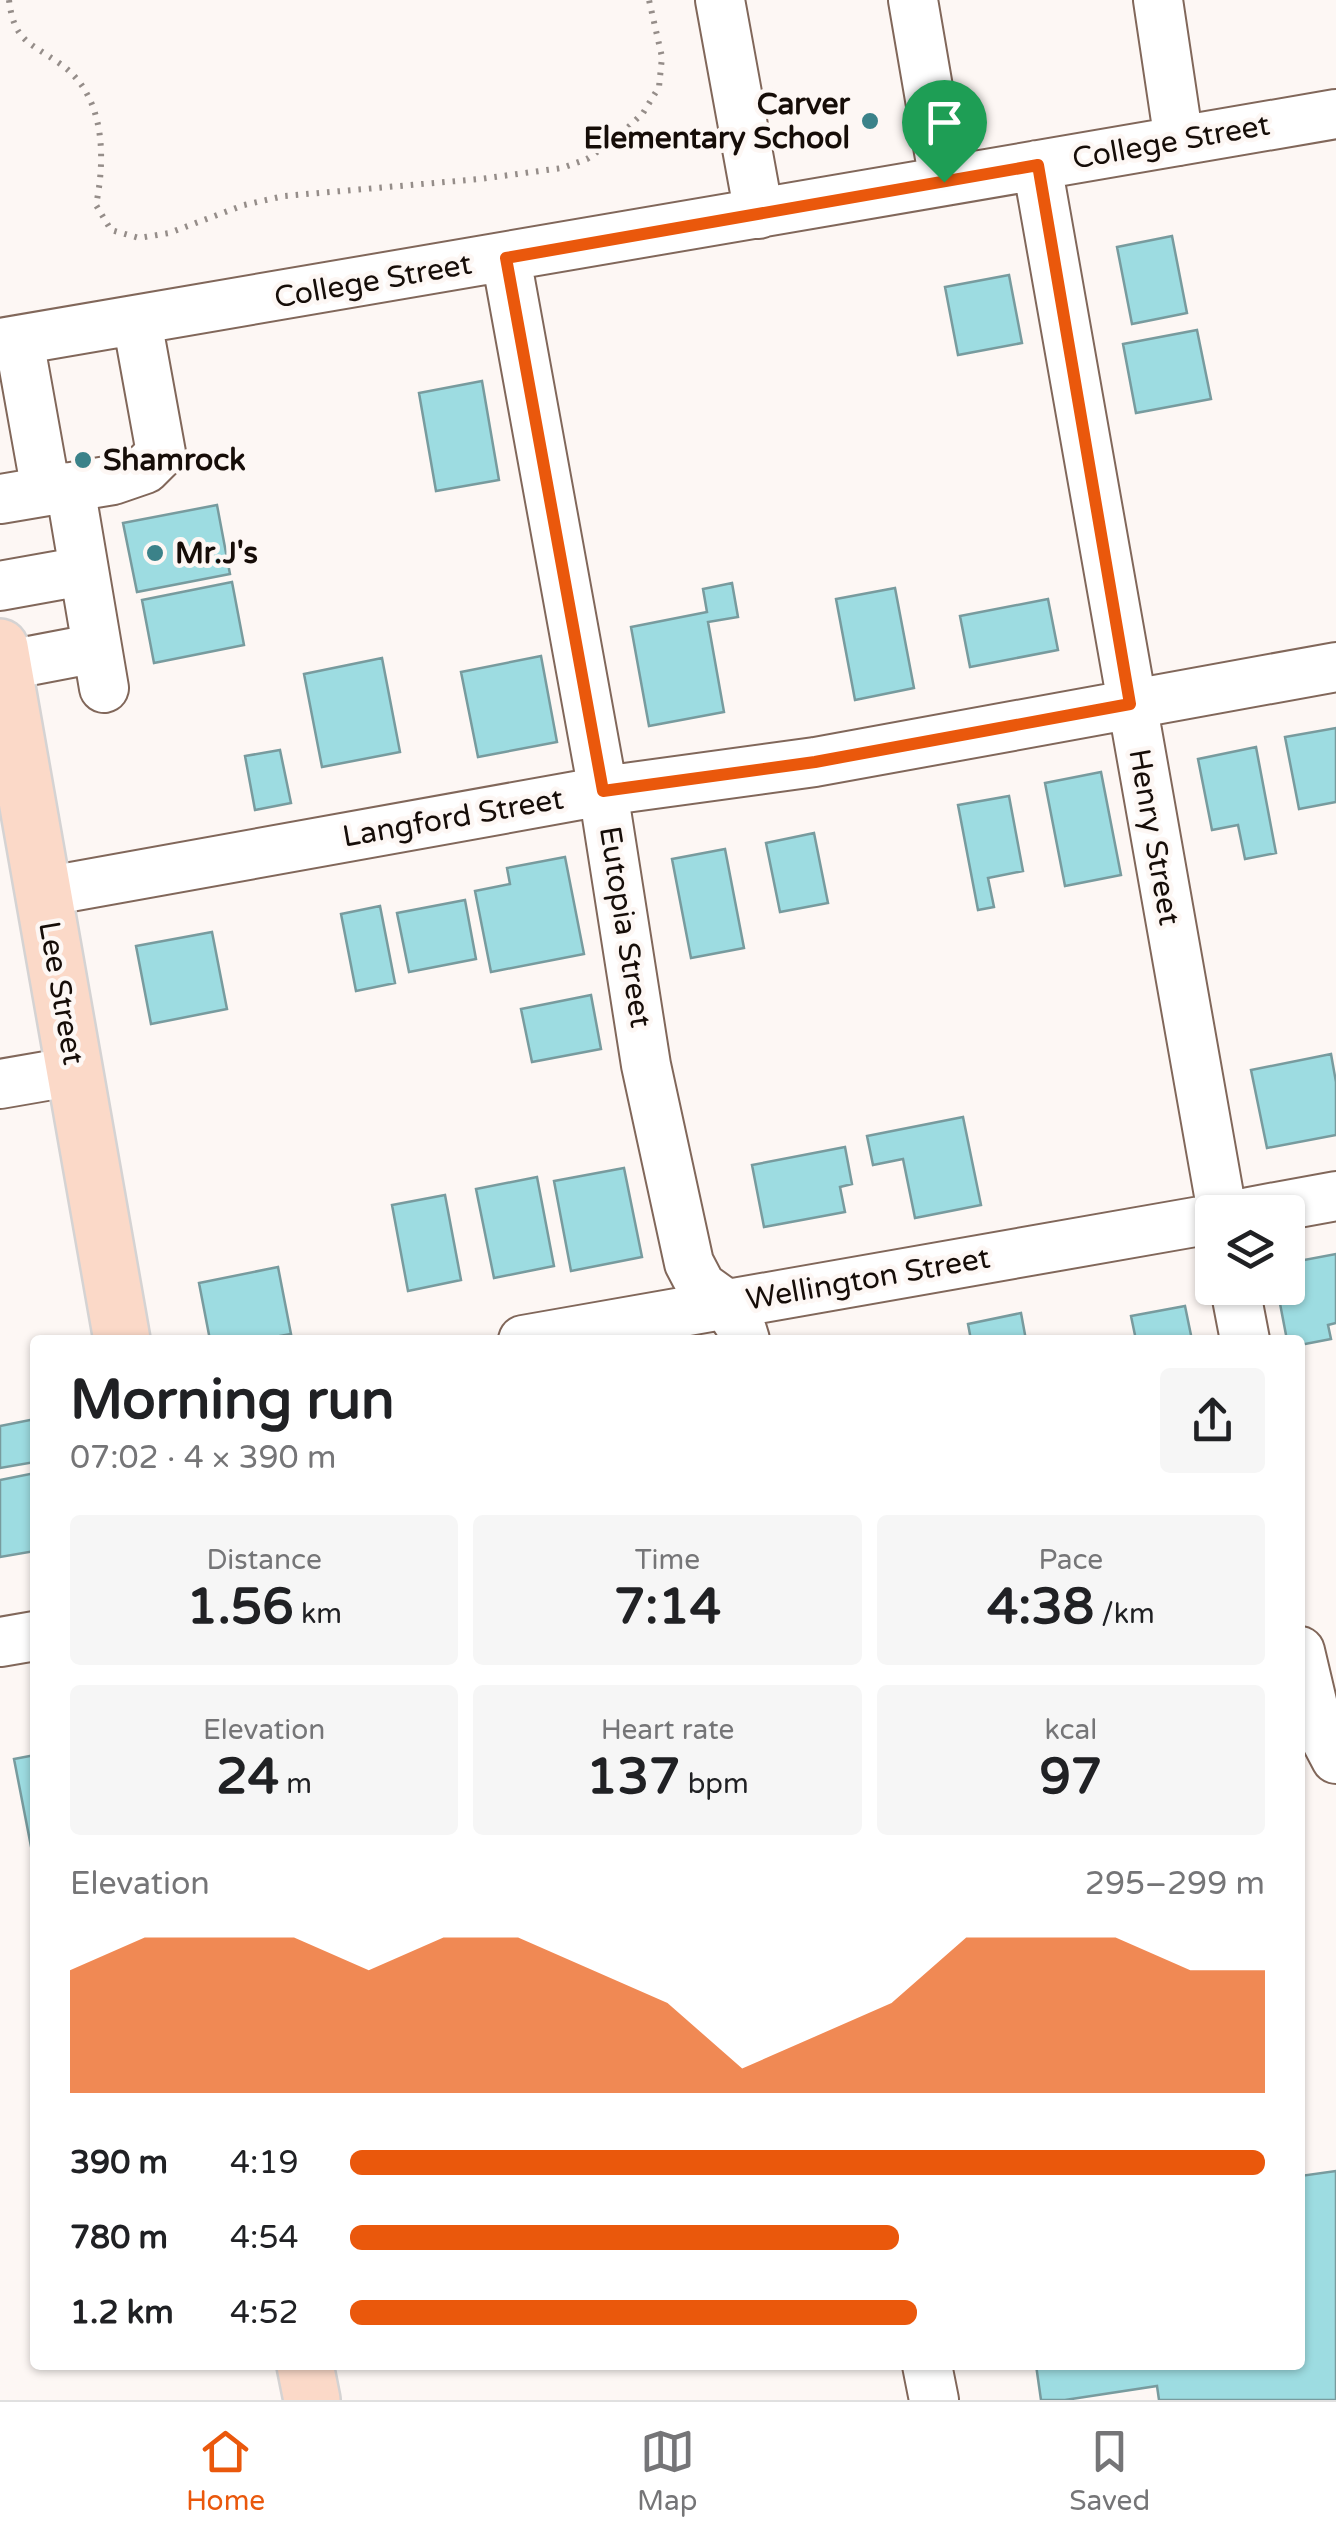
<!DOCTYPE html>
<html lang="en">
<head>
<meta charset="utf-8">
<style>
  :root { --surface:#fff; --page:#f6f6f6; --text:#202124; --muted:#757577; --line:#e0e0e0; --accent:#ea580c }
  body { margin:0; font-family:"Varela Round",sans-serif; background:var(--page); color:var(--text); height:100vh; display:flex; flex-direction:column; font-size:38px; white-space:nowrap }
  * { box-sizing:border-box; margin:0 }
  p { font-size:32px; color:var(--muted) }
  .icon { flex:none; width:55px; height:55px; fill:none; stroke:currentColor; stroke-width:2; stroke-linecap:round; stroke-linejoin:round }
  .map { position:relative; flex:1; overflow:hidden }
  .details { position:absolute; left:30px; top:1335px; width:1275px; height:1035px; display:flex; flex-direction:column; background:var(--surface); border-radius:10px; box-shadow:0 2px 8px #0004 }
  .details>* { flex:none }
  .buttons { position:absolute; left:1195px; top:1195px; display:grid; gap:20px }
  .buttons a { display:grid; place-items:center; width:110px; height:110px; border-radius:10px; background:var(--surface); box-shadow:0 2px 8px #0004; font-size:50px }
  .pin { position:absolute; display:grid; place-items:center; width:85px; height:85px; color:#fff; margin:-102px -42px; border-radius:50% 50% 50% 0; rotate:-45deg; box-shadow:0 0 10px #0007 }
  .pin .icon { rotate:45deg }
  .round { display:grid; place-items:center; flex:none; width:105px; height:105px; border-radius:10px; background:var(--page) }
  .overview { display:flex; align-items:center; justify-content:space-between; height:170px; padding:0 40px }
  h1 { font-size:55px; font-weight:700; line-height:75px }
  .metrics { display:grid; grid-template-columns:repeat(3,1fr); gap:15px; height:170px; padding:10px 40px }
  .metrics div { display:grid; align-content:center; border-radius:10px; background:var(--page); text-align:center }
  .metrics b { font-size:50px; font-weight:700 }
  .metrics small { font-size:28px; font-weight:400 }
  .metrics p { font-size:28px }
  .chart { height:280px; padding:20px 40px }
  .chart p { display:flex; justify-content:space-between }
  .chart svg { width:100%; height:180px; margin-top:10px; fill:var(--accent); opacity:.7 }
  ul { padding:0 40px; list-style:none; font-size:32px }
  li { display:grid; grid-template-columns:160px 120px 1fr; align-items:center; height:75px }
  li i { height:25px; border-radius:12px; background:var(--accent) }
  .menu { display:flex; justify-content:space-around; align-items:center; height:140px; border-top:2px solid var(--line); background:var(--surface); font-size:28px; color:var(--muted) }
  .menu a { display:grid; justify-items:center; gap:5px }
  .menu .current { color:var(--accent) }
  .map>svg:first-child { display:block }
</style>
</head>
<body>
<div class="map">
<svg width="1336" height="2400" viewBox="0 0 1336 2400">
  <rect width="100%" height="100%" fill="#fdf7f4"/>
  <path fill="#9ddce1" stroke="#789b9e" stroke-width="2.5" d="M1172,236L1187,313L1132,324L1117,247Z
    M1009,275L1022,343L958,355L945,287Z
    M1197,330L1211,399L1136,413L1123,344Z
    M482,381L499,480L436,491L419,393Z
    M217,505L230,574L137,592L123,523Z
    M232,582L244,645L154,663L142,600Z
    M732,583L738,617L708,622L724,712L649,726L631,627L707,612L703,589Z
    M895,588L914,688L855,700L836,599Z
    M1048,599L1058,650L970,667L960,616Z
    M541,656L557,742L478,757L461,672Z
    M382,658L400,752L322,767L304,674Z
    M1336,728V802L1299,809L1285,737Z
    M1256,747L1276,853L1245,859L1238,825L1212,830L1198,759Z
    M280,750L291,803L255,810L245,756Z
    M1101,772L1121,875L1065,886L1045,783Z
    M1009,796L1023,871L988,878L994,907L978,910L958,805Z
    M814,833L828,903L780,912L766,843Z
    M725,849L744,948L691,958L672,859Z
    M565,857L584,954L491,972L475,891L510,884L507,868Z
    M465,900L476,959L409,972L397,913Z
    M380,906L395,983L356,991L341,914Z
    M212,932L227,1009L151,1024L136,946Z
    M591,995L601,1049L532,1062L521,1009Z
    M1331,1054L1336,1082V1135L1267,1148L1251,1070Z
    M963,1117L981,1205L915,1218L903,1159L873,1165L867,1136Z
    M845,1147L852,1184L840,1187L845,1212L764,1227L752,1165Z
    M624,1168L642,1257L571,1271L554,1181Z
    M537,1177L554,1266L494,1278L476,1189Z
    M445,1195L461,1280L408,1291L392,1205Z
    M1336,1254V1323L1328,1325L1331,1339L1300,1345V1340H1287L1277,1288H1288V1263Z
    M278,1267L291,1334L258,1340H210L199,1283Z
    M1185,1306L1192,1340H1136L1131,1316Z
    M1021,1313L1026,1340H971L968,1324Z
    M35,1419V1462L0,1468V1426Z
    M35,1473V1551L0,1557V1480Z
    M35,1755V1867L14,1759Z
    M1336,2171V2400H1159L1157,2386L1065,2400H1041L1036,2365H1300V2176Z"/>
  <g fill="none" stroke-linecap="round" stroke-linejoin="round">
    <defs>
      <path id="minor" d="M720,0L759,214
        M913,0L944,181
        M1158,0L1179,141
        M1037,165L1222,1212
        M506,258L603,791L646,1065L689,1263L701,1286L726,1304L741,1327L745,1340
        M19,340L46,491
        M0,343L1336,114
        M70,487L104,688
        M0,499L113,480L145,469L161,453L137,321
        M0,586L83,571
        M3,666L97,648
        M43,892L603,791L815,762L1336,667
        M0,1084L75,1071
        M1249,1212L1336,1196
        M1235,1288L1245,1340
        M523,1340L1212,1219
        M0,1642L35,1636
        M1300,1651L1317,1723L1336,1759
        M927,2365L934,2400"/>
      <path id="major" d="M0,647L122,1340
        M305,2365L312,2400"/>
    </defs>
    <use href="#minor" stroke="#81675a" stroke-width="52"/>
    <use href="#major" stroke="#d5d3d3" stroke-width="60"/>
    <path stroke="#958d89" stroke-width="6" stroke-dasharray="2.5 8" stroke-linecap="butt" d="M9,0C14,41 29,42 59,63C105,94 106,156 96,205L111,230L139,238L169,233L244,205L284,196L480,179L562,168L587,159L617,138L643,113L659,87L662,57L649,0"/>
    <use href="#minor" stroke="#fff" stroke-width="48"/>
    <use href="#major" stroke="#fbd9c8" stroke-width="55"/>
  </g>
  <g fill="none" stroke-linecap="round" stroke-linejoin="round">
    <defs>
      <path id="route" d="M1038,165L1130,704L815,762L603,791L506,258Z"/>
    </defs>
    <use href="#route" stroke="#fff" stroke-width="20"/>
    <use href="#route" stroke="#ea580c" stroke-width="12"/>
  </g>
  <g fill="#3b8289" stroke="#fdf7f4" stroke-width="4">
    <circle cx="870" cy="121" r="10"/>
    <circle cx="83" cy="460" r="10"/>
    <circle cx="155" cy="553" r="10"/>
  </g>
  <g text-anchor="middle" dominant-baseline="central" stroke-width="9" stroke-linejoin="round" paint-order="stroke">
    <g font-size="30" font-weight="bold" fill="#160d08" stroke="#fdf7f4" text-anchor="start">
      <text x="850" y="104" text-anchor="end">Carver<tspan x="850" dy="34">Elementary School</tspan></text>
      <text x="103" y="460">Shamrock</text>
      <text x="175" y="553">Mr.J's</text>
    </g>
    <g font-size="30" fill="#160d08" stroke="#fdf7f4">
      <text transform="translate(1171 142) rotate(-10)">College Street</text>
      <text transform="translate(373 281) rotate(-10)">College Street</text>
      <text transform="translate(453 818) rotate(-10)">Langford Street</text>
      <text transform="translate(1154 837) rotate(80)">Henry Street</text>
      <text transform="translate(625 927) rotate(81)">Eutopia Street</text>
      <text transform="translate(61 993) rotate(80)">Lee Street</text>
      <text transform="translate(868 1279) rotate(-10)">Wellington Street</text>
    </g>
  </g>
</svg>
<div class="buttons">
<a><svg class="icon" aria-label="layers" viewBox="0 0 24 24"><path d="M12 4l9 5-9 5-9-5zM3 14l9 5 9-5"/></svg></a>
</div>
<div class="pin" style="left:944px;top:182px;background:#1e9e55"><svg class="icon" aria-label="arrive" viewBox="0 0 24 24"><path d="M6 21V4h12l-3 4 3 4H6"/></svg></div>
<section class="details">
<div class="overview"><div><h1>Morning run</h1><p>07:02 · 4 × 390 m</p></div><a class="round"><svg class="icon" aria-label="share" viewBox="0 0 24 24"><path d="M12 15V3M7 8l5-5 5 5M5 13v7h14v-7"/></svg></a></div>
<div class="metrics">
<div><p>Distance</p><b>1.56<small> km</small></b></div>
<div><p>Time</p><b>7:14</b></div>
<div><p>Pace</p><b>4:38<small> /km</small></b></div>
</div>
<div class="metrics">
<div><p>Elevation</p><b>24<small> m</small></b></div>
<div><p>Heart rate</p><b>137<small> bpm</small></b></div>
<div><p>kcal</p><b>97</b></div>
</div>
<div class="chart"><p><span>Elevation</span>295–299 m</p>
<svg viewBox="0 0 160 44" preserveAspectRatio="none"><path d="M0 44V14L10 6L20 6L30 6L40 14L50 6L60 6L70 14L80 22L90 38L100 30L110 22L120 6L130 6L140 6L150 14L160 14V44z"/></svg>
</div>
<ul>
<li><b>390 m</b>4:19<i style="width:100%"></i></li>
<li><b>780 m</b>4:54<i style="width:60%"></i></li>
<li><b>1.2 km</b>4:52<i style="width:62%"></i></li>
</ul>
</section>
</div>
<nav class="menu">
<a class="current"><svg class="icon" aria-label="home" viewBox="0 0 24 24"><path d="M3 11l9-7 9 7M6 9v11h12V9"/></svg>Home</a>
<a><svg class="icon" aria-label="map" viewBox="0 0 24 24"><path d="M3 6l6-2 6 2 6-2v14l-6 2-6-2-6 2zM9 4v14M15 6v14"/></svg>Map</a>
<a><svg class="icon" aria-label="saved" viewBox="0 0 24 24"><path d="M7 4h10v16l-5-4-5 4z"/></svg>Saved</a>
</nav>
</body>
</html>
